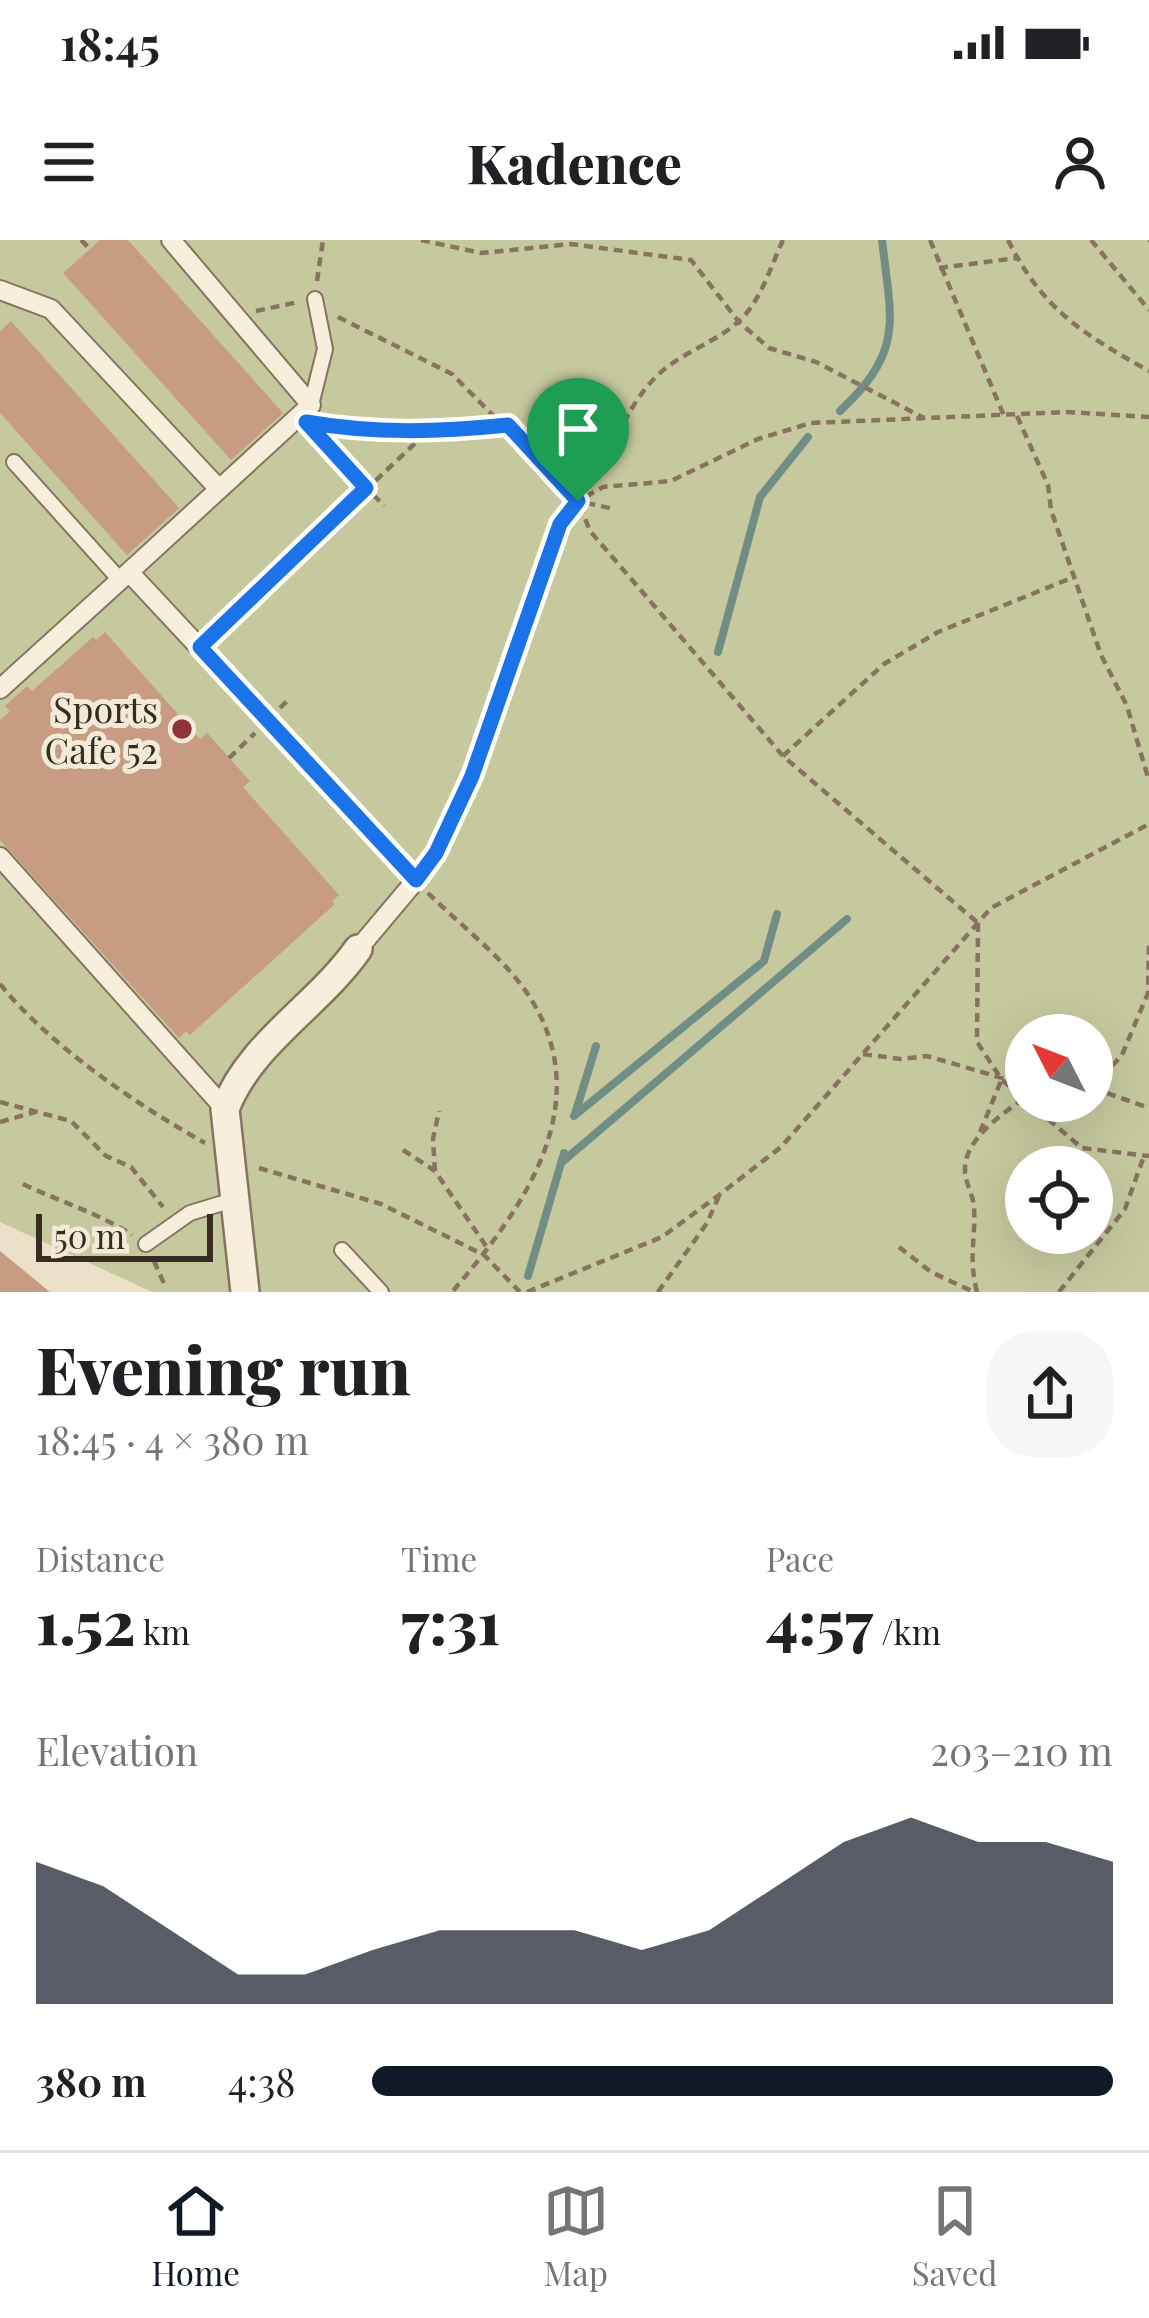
<!DOCTYPE html>
<html lang="en">
<head>
<meta charset="utf-8">
<style>
  :root { --surface:#fff; --page:#f6f6f6; --text:#202124; --muted:#757577; --line:#e0e0e0; --accent:#111827 }
  body { margin:0; font-family:"Playfair Display",serif; background:var(--page); color:var(--text); height:100vh; display:flex; flex-direction:column; font-size:45px; white-space:nowrap }
  * { box-sizing:border-box; margin:0 }
  p { font-size:39px; color:var(--muted) }
  .icon { flex:none; width:66px; height:66px; fill:none; stroke:currentColor; stroke-width:2; stroke-linecap:round; stroke-linejoin:round }
  .map { position:relative; height:1052px; overflow:hidden }
  .details { display:flex; flex-direction:column; background:var(--surface); flex:1 }
  .details>* { flex:none }
  .needle { width:78px; rotate:312deg }
  .controls { position:absolute; left:1005px; top:774px; display:grid; gap:24px }
  .controls a { display:grid; place-items:center; width:108px; height:108px; border-radius:50%; background:var(--surface); box-shadow:0 12px 48px #0002; font-size:60px }
  .scale { position:absolute; left:36px; bottom:30px; width:177px; box-sizing:border-box; padding-left:12px; border:6px solid #382c21; border-top:0; font-size:33px; line-height:42px; white-space:nowrap; color:#382c21; -webkit-text-stroke:9px #f3ebd8; paint-order:stroke }
  .pin { position:absolute; display:grid; place-items:center; width:102px; height:102px; color:#fff; margin:-123px -51px; border-radius:50% 50% 50% 0; rotate:-45deg; box-shadow:0 0 12px #0007 }
  .pin .icon { rotate:45deg }
  .round { display:grid; place-items:center; flex:none; width:126px; height:126px; border-radius:48px; background:var(--page) }
  .overview { display:flex; align-items:center; justify-content:space-between; height:204px; padding:0 36px }
  h1 { font-size:66px; font-weight:800; line-height:90px }
  .figures { display:grid; grid-template-columns:repeat(3,1fr); gap:18px; height:204px; padding:12px 36px }
  .figures div { display:grid; align-content:center }
  .figures b { font-size:60px; font-weight:800 }
  .figures small { font-size:33px; font-weight:400 }
  .figures p { font-size:33px }
  .chart { height:336px; padding:24px 36px }
  .chart p { display:flex; justify-content:space-between }
  .chart svg { width:100%; height:216px; margin-top:12px; fill:var(--accent); opacity:.7 }
  ul { padding:0 36px; list-style:none; font-size:39px }
  li { display:grid; grid-template-columns:192px 144px 1fr; align-items:center; height:90px }
  li i { height:30px; border-radius:15px; background:var(--accent) }
  .status { display:flex; justify-content:space-between; align-items:center; height:84px; padding:0 60px; background:var(--surface); direction:ltr }
  .status svg { height:33px; fill:currentColor }
  header { display:flex; justify-content:space-between; align-items:center; height:156px; padding:0 36px; background:var(--surface); font-size:54px; font-weight:800 }
  .tabs { display:flex; justify-content:space-around; align-items:center; height:168px; border-top:3px solid var(--line); background:var(--surface); font-size:33px; color:var(--muted) }
  .tabs a { display:grid; justify-items:center; gap:6px }
  .tabs .current { color:var(--accent) }
  .map>svg:first-child { display:block }
</style>
</head>
<body>
<div class="status"><b>18:45</b><svg viewBox="0 0 49 12"><path d="M0 12V9h3v3zM5 12V6h3v6zM10 12V3h3v9zM15 12V0h3v12zM26 1h20v11H26zM47 4h2v5h-2z"/></svg></div>
<header><svg class="icon" aria-label="menu" viewBox="0 0 24 24"><path d="M4 6h16M4 12h16M4 18h16"/></svg>Kadence<svg class="icon" aria-label="person" viewBox="0 0 24 24"><circle cx="12" cy="8" r="4"/><path d="M4 21q1-7 8-7t8 7"/></svg></header>
<div class="map">
<svg width="1149" height="1052" viewBox="0 0 1149 1052">
  <rect width="100%" height="100%" fill="#ece0c9"/>
  <path fill="#c6c99e" fill-rule="evenodd" d="M0,0H1149V1052H152L0,982ZM1026,795H1092V861H1026ZM1026,927H1092V993H1026Z"/>
  <g fill="none" stroke-linecap="round" stroke-linejoin="round">
    <path stroke="#718e86" stroke-width="8" d="M840,171C905,110 891,80 882,0
      M718,412L760,257L808,197
      M575,874L596,806
      M574,876L764,721L777,674
      M561,923L847,679
      M528,1036L564,913"/>
  </g>
  <path fill="#c79c82" d="M100,0H128L283,173L231,220L63,33Z
    M11,81L179,268L127,315L0,173V91Z
    M105,392L200,499L207,493L250,541L243,547L339,655L332,661L335,664L190,795L186,791L179,798L0,600V480L10,471L5,466L27,446L32,451L93,397L96,400Z
    M0,1011L50,1052H0Z"/>
  <g fill="none" stroke-linecap="round" stroke-linejoin="round">
    <defs>
      <path id="service" d="M311,165L325,109L315,59
        M14,222L120,340
        M146,1004L190,973L233,960
        M342,1010L381,1052"/>
      <path id="pedestrian" d="M171,0L311,165L129,332L416,640L358,709
        M0,50L51,69L219,249
        M0,449L129,332
        M0,617L225,869"/>
      <path id="minor" d="M245,1052L225,869C250,803 318,766 358,709"/>
    </defs>
    <use href="#service" stroke="#87735f" stroke-width="18"/>
    <use href="#pedestrian" stroke="#87735f" stroke-width="22"/>
    <use href="#minor" stroke="#87735f" stroke-width="32"/>
    <path stroke="#87735f" stroke-width="4.5" stroke-dasharray="9 6" stroke-linecap="butt" d="M81,0L90,9
      M421,0L481,13L571,4L691,20L739,82L769,108L816,122L924,178
      M783,0C771,26 760,63 738,82C712,105 676,114 652,141C620,176 609,224 578,261L590,291L783,516L978,683
      M930,0L1004,176
      M1008,0C1043,70 1083,94 1149,131
      M1091,0L1149,70
      M1148,0H1149
      M939,28L1017,18
      M317,41L323,0
      M256,71L298,62
      M338,77L452,134L578,261L614,269
      M1017,176L1048,245L1051,270L1101,415L1127,466L1149,541
      M318,185L426,193L508,185
      M312,189L384,266
      M212,395L426,193
      M280,468L289,459
      M783,516L884,424L938,392L1074,337
      M229,518L255,493
      M427,625L472,535L560,284L578,261L603,247L671,241L758,199L811,183L1067,172L1149,177
      M428,653C459,684 499,714 525,750C601,859 526,966 452,1052
      M978,683L977,802L1002,840L1082,908L1149,916
      M0,744C49,805 137,865 205,903
      M863,814L901,819L927,816L1026,845
      M1092,848L1122,815L1148,753L1149,704
      M1093,848L1149,868
      M0,862L71,881L106,916L131,927L163,967
      M0,882L35,872
      M980,892L1001,841
      M403,910L435,931L488,1009
      M259,928L381,964L484,1015L520,1052
      M435,931L433,899L439,871
      M23,944C60,962 97,972 132,995
      M899,1007L931,1032L974,1052
      M154,1021L166,1048
      M527,1052L662,997L719,955L781,907L991,668L1149,584
      M658,1052L707,983L719,956
      M977,1052C968,1016 976,1000 974,967C973,954 965,943 965,930C964,900 1001,875 1023,859
      M1059,1052L1125,969L1144,916"/>
    <use href="#service" stroke="#f7eedc" stroke-width="14"/>
    <use href="#pedestrian" stroke="#f7eedc" stroke-width="18"/>
    <use href="#minor" stroke="#f7eedc" stroke-width="27"/>
  </g>
  <g fill="none" stroke-linecap="round" stroke-linejoin="round">
    <defs>
      <path id="route" d="M306,182C375,194 439,192 508,185L578,261L560,284L472,536L436,613L416,640L200,407L366,248Z"/>
    </defs>
    <use href="#route" stroke="#fff" stroke-width="24"/>
    <use href="#route" stroke="#1a73e8" stroke-width="15"/>
  </g>
  <circle fill="#913438" stroke="#f3ebd8" stroke-width="4.5" cx="182" cy="489" r="12"/>
  <g text-anchor="middle" dominant-baseline="central" stroke-width="10" stroke-linejoin="round" paint-order="stroke">
    <g font-size="36" fill="#382c21" stroke="#f3ebd8" text-anchor="end">
      <text x="158" y="468">Sports<tspan x="158" dy="41">Cafe 52</tspan></text>
    </g>
  </g>
</svg>
<div class="controls">
<a><svg class="needle" viewBox="-14 -14 28 28"><path d="M0-13l5 13h-10z" fill="#e53935"/><path d="M0 13l5-13h-10z" fill="#757577"/></svg></a>
<a><svg class="icon" aria-label="locate" viewBox="0 0 24 24"><circle cx="12" cy="12" r="6"/><path d="M12 2v4M12 18v4M2 12h4M18 12h4"/></svg></a>
</div>
<div class="scale">50 m</div>
<div class="pin" style="left:578px;top:261px;background:#1e9e55"><svg class="icon" aria-label="arrive" viewBox="0 0 24 24"><path d="M6 21V4h12l-3 4 3 4H6"/></svg></div>
</div>
<section class="details">
<div class="overview"><div><h1>Evening run</h1><p>18:45 · 4 × 380 m</p></div><a class="round"><svg class="icon" aria-label="share" viewBox="0 0 24 24"><path d="M12 15V3M7 8l5-5 5 5M5 13v7h14v-7"/></svg></a></div>
<div class="figures">
<div><p>Distance</p><b>1.52<small> km</small></b></div>
<div><p>Time</p><b>7:31</b></div>
<div><p>Pace</p><b>4:57<small> /km</small></b></div>
</div>
<div class="chart"><p><span>Elevation</span>203–210 m</p>
<svg viewBox="0 0 160 44" preserveAspectRatio="none"><path d="M0 44V15L10 20L20 29L30 38L40 38L50 33L60 29L70 29L80 29L90 33L100 29L110 20L120 11L130 6L140 11L150 11L160 15V44z"/></svg>
</div>
<ul>
<li><b>380 m</b>4:38<i style="width:100%"></i></li>
</ul>
</section>
<nav class="tabs">
<a class="current"><svg class="icon" aria-label="home" viewBox="0 0 24 24"><path d="M3 11l9-7 9 7M6 9v11h12V9"/></svg>Home</a>
<a><svg class="icon" aria-label="map" viewBox="0 0 24 24"><path d="M3 6l6-2 6 2 6-2v14l-6 2-6-2-6 2zM9 4v14M15 6v14"/></svg>Map</a>
<a><svg class="icon" aria-label="saved" viewBox="0 0 24 24"><path d="M7 4h10v16l-5-4-5 4z"/></svg>Saved</a>
</nav>
</body>
</html>
